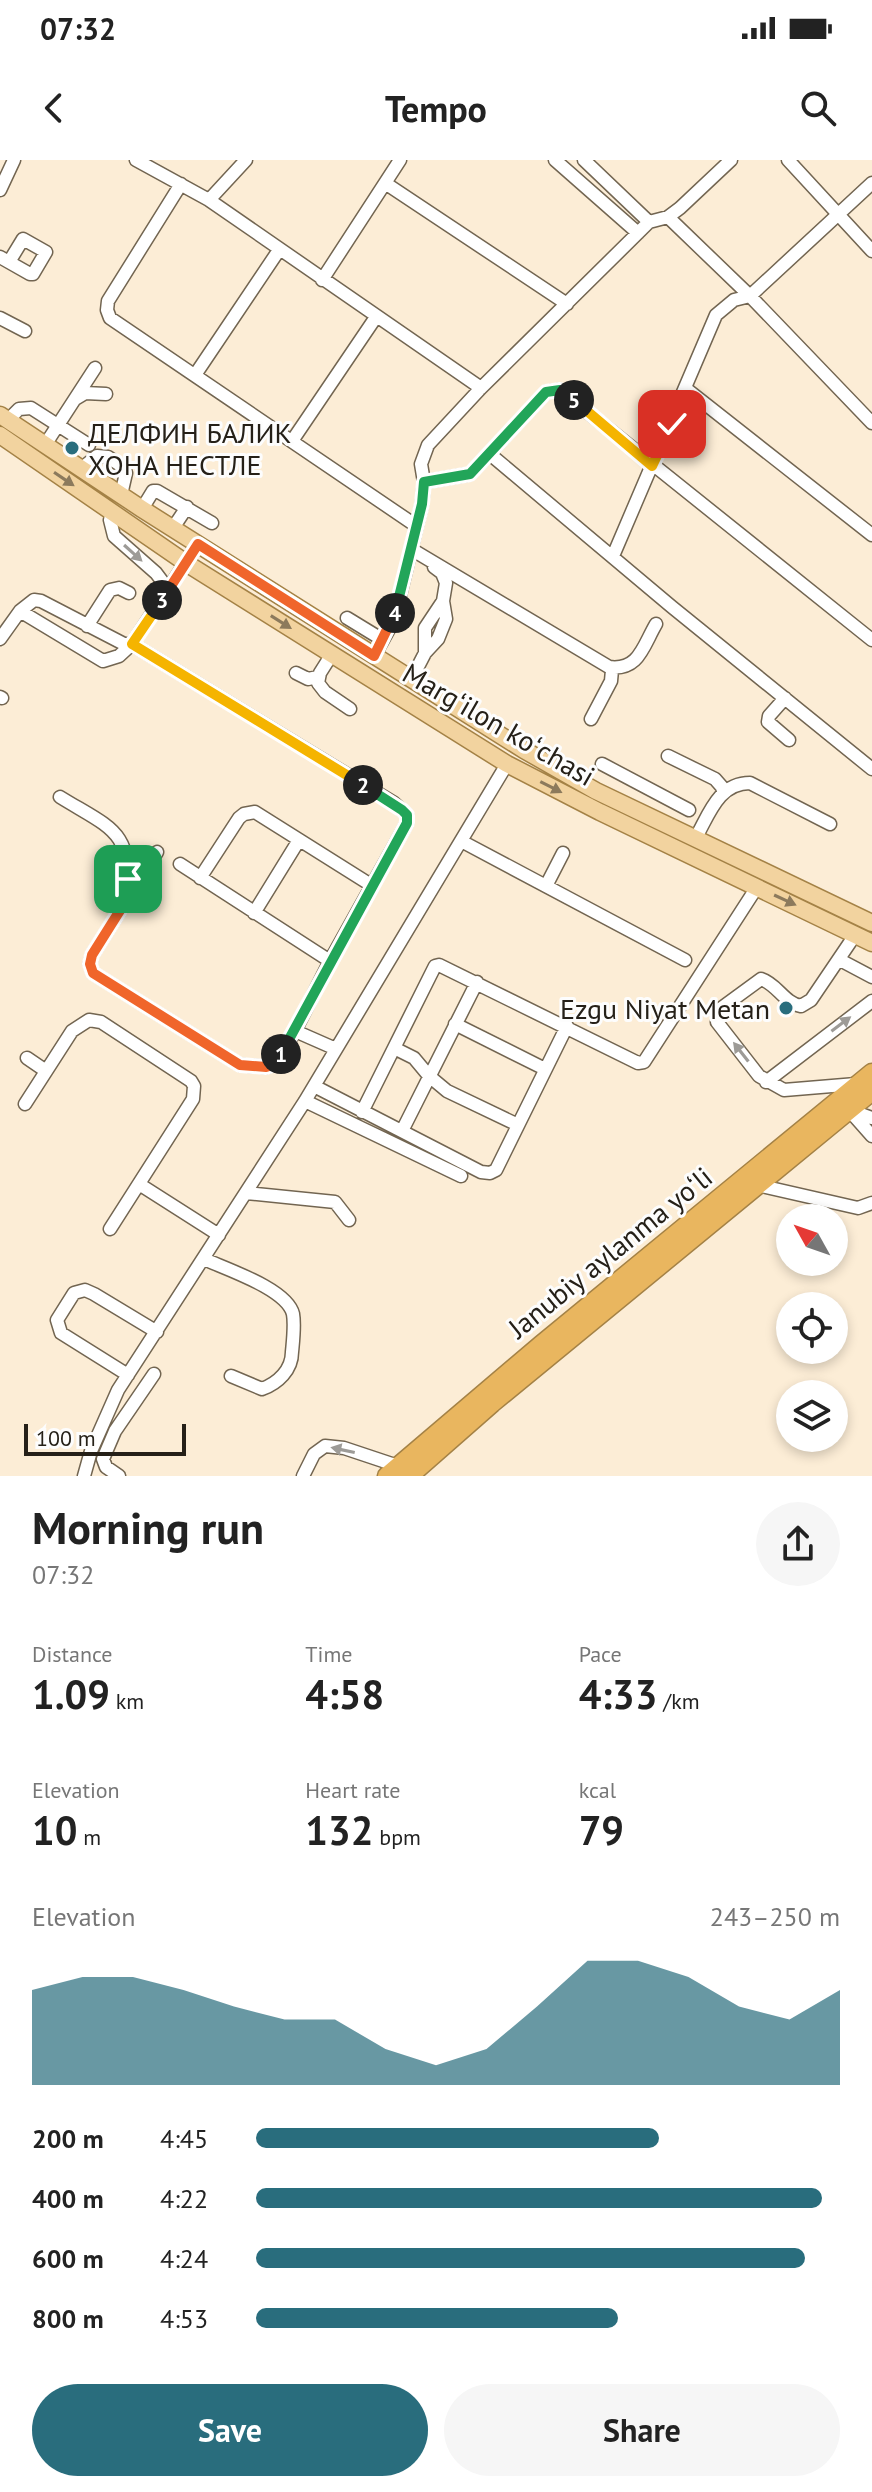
<!DOCTYPE html>
<html lang="en">
<head>
<meta charset="utf-8">
<style>
  :root { --surface:#fff; --page:#f6f6f6; --text:#222; --muted:#767676; --accent:#296d7d }
  body { margin:0; font-family:"PT Sans",sans-serif; background:var(--page); color:var(--text); height:100vh; display:flex; flex-direction:column; font-size:30px; white-space:nowrap }
  * { box-sizing:border-box; margin:0 }
  p { font-size:26px; color:var(--muted) }
  .icon { flex:none; width:44px; height:44px; fill:none; stroke:currentColor; stroke-width:2; stroke-linecap:round; stroke-linejoin:round }
  .map { position:relative; height:1316px; overflow:hidden }
  .details { display:flex; flex-direction:column; background:var(--surface); flex:1 }
  .details>* { flex:none }
  .needle { width:52px; rotate:310deg }
  .tools { position:absolute; left:776px; top:1044px; display:grid; gap:16px }
  .tools a { display:grid; place-items:center; width:72px; height:72px; border-radius:50%; background:var(--surface); box-shadow:0 4px 12px #0003; font-size:40px }
  .scale { position:absolute; left:24px; bottom:20px; width:162px; box-sizing:border-box; padding-left:8px; border:4px solid #252018; border-top:0; font-size:22px; line-height:28px; white-space:nowrap; color:#252018; -webkit-text-stroke:6px #fdfdfd; paint-order:stroke }
  .pin { position:absolute; display:grid; place-items:center; width:68px; height:68px; color:#fff; margin:-34px; border-radius:16px; box-shadow:0 4px 12px #0006 }
  .km { position:absolute; width:40px; height:40px; margin:-20px; border-radius:50%; background:#222; color:#fff; font-size:22px; line-height:40px; text-align:center }
  .round { display:grid; place-items:center; flex:none; width:84px; height:84px; border-radius:42px; background:var(--page) }
  .summary { display:flex; align-items:center; justify-content:space-between; height:136px; padding:0 32px }
  h1 { font-size:44px; font-weight:800; line-height:60px }
  .stats { display:grid; grid-template-columns:repeat(3,1fr); gap:12px; height:136px; padding:8px 32px }
  .stats div { display:grid; align-content:center }
  .stats b { font-size:40px; font-weight:800 }
  .stats small { font-size:22px; font-weight:400 }
  .stats p { font-size:22px }
  .chart { height:224px; padding:16px 32px }
  .chart p { display:flex; justify-content:space-between }
  .chart svg { width:100%; height:144px; margin-top:8px; fill:var(--accent); opacity:.7 }
  .button { display:flex; gap:16px; margin-top:auto; padding:16px 32px }
  .button a { flex:1; height:92px; border-radius:48px; background:var(--accent); color:#fff; font-size:32px; font-weight:800; line-height:92px; text-align:center }
  .button a+a { background:var(--page); color:var(--text) }
  ul { padding:0 32px; list-style:none; font-size:26px }
  li { display:grid; grid-template-columns:128px 96px 1fr; align-items:center; height:60px }
  li i { height:20px; border-radius:10px; background:var(--accent) }
  .status { display:flex; justify-content:space-between; align-items:center; height:56px; padding:0 40px; background:var(--surface); direction:ltr }
  .status svg { height:22px; fill:currentColor }
  header { display:flex; justify-content:space-between; align-items:center; height:104px; padding:0 32px; background:var(--surface); font-size:36px; font-weight:800 }
  .map>svg:first-child { display:block }
</style>
</head>
<body>
<div class="status"><b>07:32</b><svg viewBox="0 0 49 12"><path d="M0 12V9h3v3zM5 12V6h3v6zM10 12V3h3v9zM15 12V0h3v12zM26 1h20v11H26zM47 4h2v5h-2z"/></svg></div>
<header><svg class="icon" aria-label="back" viewBox="0 0 24 24"><path d="M15 5l-7 7 7 7"/></svg>Tempo<svg class="icon" aria-label="search" viewBox="0 0 24 24"><circle cx="10" cy="10" r="6"/><path d="M15 15l6 6"/></svg></header>
<div class="map">
<svg width="872" height="1316" viewBox="0 0 872 1316">
  <rect width="100%" height="100%" fill="#fcedd6"/>
  <g fill="none" stroke-linecap="round" stroke-linejoin="round">
    <defs>
      <path id="minor" d="M136,0L209,40L481,228
        M555,0L638,73
        M584,0L649,62
        M788,0L872,91
        M385,23L567,144
        M181,24L108,141L107,150L110,158L415,365
        M0,30L14,0
        M209,40L246,0
        M668,57L750,136L872,263
        M0,97L30,114H33L46,92L23,79L9,102
        M322,120L400,0
        M0,158L25,171
        M195,215L279,90
        M685,228L872,375
        M75,239L85,233L106,234
        M8,260L19,249L31,248L89,285
        M292,281L376,157
        M45,285L95,208
        M491,295L672,447L872,609
        M81,309L97,296L108,297L123,307L126,313L121,335
        M424,322L470,314L546,232L560,230L872,480
        M142,349L153,331H157L212,363
        M112,352L110,360L114,376L156,413L168,429
        M173,368L187,347
        M411,389L609,507C639,511 643,486 656,464
        M613,396L716,155L734,140L750,136L872,23
        M20,451L103,501L119,496L132,484L394,643L407,655V663L330,801L295,871L336,889
        M347,458L383,480
        M87,466L110,430L119,428L129,433
        M0,479L20,451L34,440L41,441L124,484H132L198,384
        M425,493V468L443,441
        M332,494L320,513L318,523L325,532L350,549
        M374,496L394,460L422,344L424,322L421,304L428,285L481,228L649,62L668,57L680,48L731,0
        M296,513L308,519L318,517
        M411,520L425,493L438,479L446,459L443,441L446,423L442,413L434,407
        M0,537L2,538
        M785,538L769,556L768,562L789,580
        M591,559L611,521L612,510L609,507
        M668,596L715,619L722,627L723,631
        M602,604L689,650
        M60,637C110,668 135,671 125,737
        M695,679C709,655 718,623 750,623L830,664
        M463,682L685,800
        M157,692L92,795L90,804L93,813L240,905L266,907L275,904L295,871
        M180,704L330,801
        M200,718L239,658L244,654L255,652L371,725
        M546,726L563,693
        M254,753L299,680
        M855,775L811,840L801,846C784,843 777,824 761,819L720,849L717,862L759,916L784,930L856,924
        M840,800L872,817
        M455,864L545,909
        M394,888L414,898L429,916L447,931L518,965
        M27,898L46,911
        M766,922L872,841
        M314,926L481,1012L490,1013L496,1010L567,866
        M305,941L461,1016
        M25,944L72,871L89,860L101,862L191,921L194,926L193,939L110,1069
        M849,950L872,976
        M852,951L872,958
        M362,952L435,806L439,805L638,903L644,902L757,727
        M402,971L477,822
        M139,1024L219,1075
        M757,1025L858,1048L872,1043
        M246,1033L335,1042L349,1060
        M204,1099C226,1109 287,1129 293,1154C295,1165 293,1181 292,1192C292,1210 278,1223 262,1229L231,1216
        M128,1215L61,1173L57,1160L74,1133L85,1130L94,1134L157,1172
        M84,1316L91,1291L118,1230L305,941L507,604
        M119,1316L106,1307L103,1299L115,1271L154,1214
        M303,1316L314,1294L325,1286L344,1288L398,1306"/>
      <path id="major" d="M0,255L142,349L524,590L596,631L872,763
        M0,275L186,403L507,604L600,652L872,783"/>
      <path id="highway" d="M387,1316L541,1185L872,913
        M409,1316L492,1243L872,931"/>
    </defs>
    <use href="#minor" stroke="#726551" stroke-width="15"/>
    <use href="#major" stroke="#a48246" stroke-width="19"/>
    <use href="#highway" stroke="#a48246" stroke-width="21"/>
    <use href="#minor" stroke="#fff" stroke-width="12"/>
    <use href="#major" stroke="#f2d39f" stroke-width="16"/>
    <use href="#highway" stroke="#e9b65f" stroke-width="18"/>
  </g>
  <defs><path id="oneway-solid" d="M-6-.8H1V-3.2L6.5 0L1 3.2V.8H-6Z" transform="scale(2)"/></defs>
  <g fill="#8c7a5c">
    <use href="#oneway-solid" transform="translate(64 319) rotate(34)"/>
    <use href="#oneway-solid" transform="translate(281 462) rotate(32)"/>
    <use href="#oneway-solid" transform="translate(551 627) rotate(27)"/>
    <use href="#oneway-solid" transform="translate(785 740) rotate(25)"/>
  </g>
  <g fill="#9d9b97">
    <use href="#oneway-solid" transform="translate(133 393) rotate(42)"/>
    <use href="#oneway-solid" transform="translate(841 864) rotate(-37)"/>
    <use href="#oneway-solid" transform="translate(741 892) rotate(-128)"/>
    <use href="#oneway-solid" transform="translate(343 1290) rotate(-168)"/>
  </g>
  <g fill="none" stroke-linecap="round" stroke-linejoin="round">
    <defs>
      <path id="split-1" d="M128,719L124,744L92,795L90,804L93,813L240,905L266,907L275,904L281,894"/>
      <path id="split-2" d="M281,894L407,663V655L402,650L363,625"/>
      <path id="split-3" d="M162,440L132,484L363,625"/>
      <path id="split-4" d="M162,440L198,384L374,496L395,453"/>
      <path id="split-5" d="M395,453L422,344L424,322L470,314L546,232L560,230L574,240"/>
      <path id="split-6" d="M574,240L652,306L672,264"/>
    </defs>
    <use href="#split-1" stroke="#fff" stroke-width="16"/>
    <use href="#split-2" stroke="#fff" stroke-width="16"/>
    <use href="#split-3" stroke="#fff" stroke-width="16"/>
    <use href="#split-4" stroke="#fff" stroke-width="16"/>
    <use href="#split-5" stroke="#fff" stroke-width="16"/>
    <use href="#split-6" stroke="#fff" stroke-width="16"/>
    <use href="#split-1" stroke="#f0652b" stroke-width="10"/>
    <use href="#split-2" stroke="#22a559" stroke-width="10"/>
    <use href="#split-3" stroke="#f5b400" stroke-width="10"/>
    <use href="#split-4" stroke="#f0652b" stroke-width="10"/>
    <use href="#split-5" stroke="#22a559" stroke-width="10"/>
    <use href="#split-6" stroke="#f5b400" stroke-width="10"/>
  </g>
  <g fill="#296d7d" stroke="#fdfdfd" stroke-width="3">
    <circle cx="72" cy="288" r="8"/>
    <circle cx="786" cy="848" r="8"/>
  </g>
  <g text-anchor="middle" dominant-baseline="central" stroke-width="6" stroke-linejoin="round" paint-order="stroke">
    <g font-size="28" fill="#252018" stroke="#fdfdfd" text-anchor="start">
      <text x="88" y="272">ДЕЛФИН БАЛИК<tspan x="88" dy="32">ХОНА НЕСТЛЕ</tspan></text>
      <text x="770" y="848" text-anchor="end">Ezgu Niyat Metan</text>
    </g>
    <g font-size="28" fill="#252018" stroke="#fdfdfd">
      <text transform="translate(499 564) rotate(30)">Margʻilon koʻchasi</text>
      <text transform="translate(610 1092) rotate(-39)">Janubiy aylanma yoʻli</text>
    </g>
  </g>
</svg>
<div class="tools">
<a><svg class="needle" viewBox="-14 -14 28 28"><path d="M0-13l5 13h-10z" fill="#e53935"/><path d="M0 13l5-13h-10z" fill="#767676"/></svg></a>
<a><svg class="icon" aria-label="locate" viewBox="0 0 24 24"><circle cx="12" cy="12" r="6"/><path d="M12 2v4M12 18v4M2 12h4M18 12h4"/></svg></a>
<a><svg class="icon" aria-label="layers" viewBox="0 0 24 24"><path d="M12 4l9 5-9 5-9-5zM3 14l9 5 9-5"/></svg></a>
</div>
<div class="scale">100 m</div>
<div class="pin" style="left:128px;top:719px;background:#1e9e55"><svg class="icon" aria-label="arrive" viewBox="0 0 24 24"><path d="M6 21V4h12l-3 4 3 4H6"/></svg></div>
<div class="pin" style="left:672px;top:264px;background:#d93025"><svg class="icon" aria-label="check" viewBox="0 0 24 24"><path d="M5 12l5 5 9-10"/></svg></div>
<b class="km" style="left:281px;top:894px">1</b>
<b class="km" style="left:363px;top:625px">2</b>
<b class="km" style="left:162px;top:440px">3</b>
<b class="km" style="left:395px;top:453px">4</b>
<b class="km" style="left:574px;top:240px">5</b>
</div>
<section class="details">
<div class="summary"><div><h1>Morning run</h1><p>07:32</p></div><a class="round"><svg class="icon" aria-label="share" viewBox="0 0 24 24"><path d="M12 15V3M7 8l5-5 5 5M5 13v7h14v-7"/></svg></a></div>
<div class="stats">
<div><p>Distance</p><b>1.09<small> km</small></b></div>
<div><p>Time</p><b>4:58</b></div>
<div><p>Pace</p><b>4:33<small> /km</small></b></div>
</div>
<div class="stats">
<div><p>Elevation</p><b>10<small> m</small></b></div>
<div><p>Heart rate</p><b>132<small> bpm</small></b></div>
<div><p>kcal</p><b>79</b></div>
</div>
<div class="chart"><p><span>Elevation</span>243–250 m</p>
<svg viewBox="0 0 160 44" preserveAspectRatio="none"><path d="M0 44V15L10 11L20 11L30 15L40 20L50 24L60 24L70 33L80 38L90 33L100 20L110 6L120 6L130 11L140 20L150 24L160 15V44z"/></svg>
</div>
<ul>
<li><b>200 m</b>4:45<i style="width:69%"></i></li>
<li><b>400 m</b>4:22<i style="width:97%"></i></li>
<li><b>600 m</b>4:24<i style="width:94%"></i></li>
<li><b>800 m</b>4:53<i style="width:62%"></i></li>
</ul>
<div class="button"><a>Save</a><a>Share</a></div>
</section>
</body>
</html>
